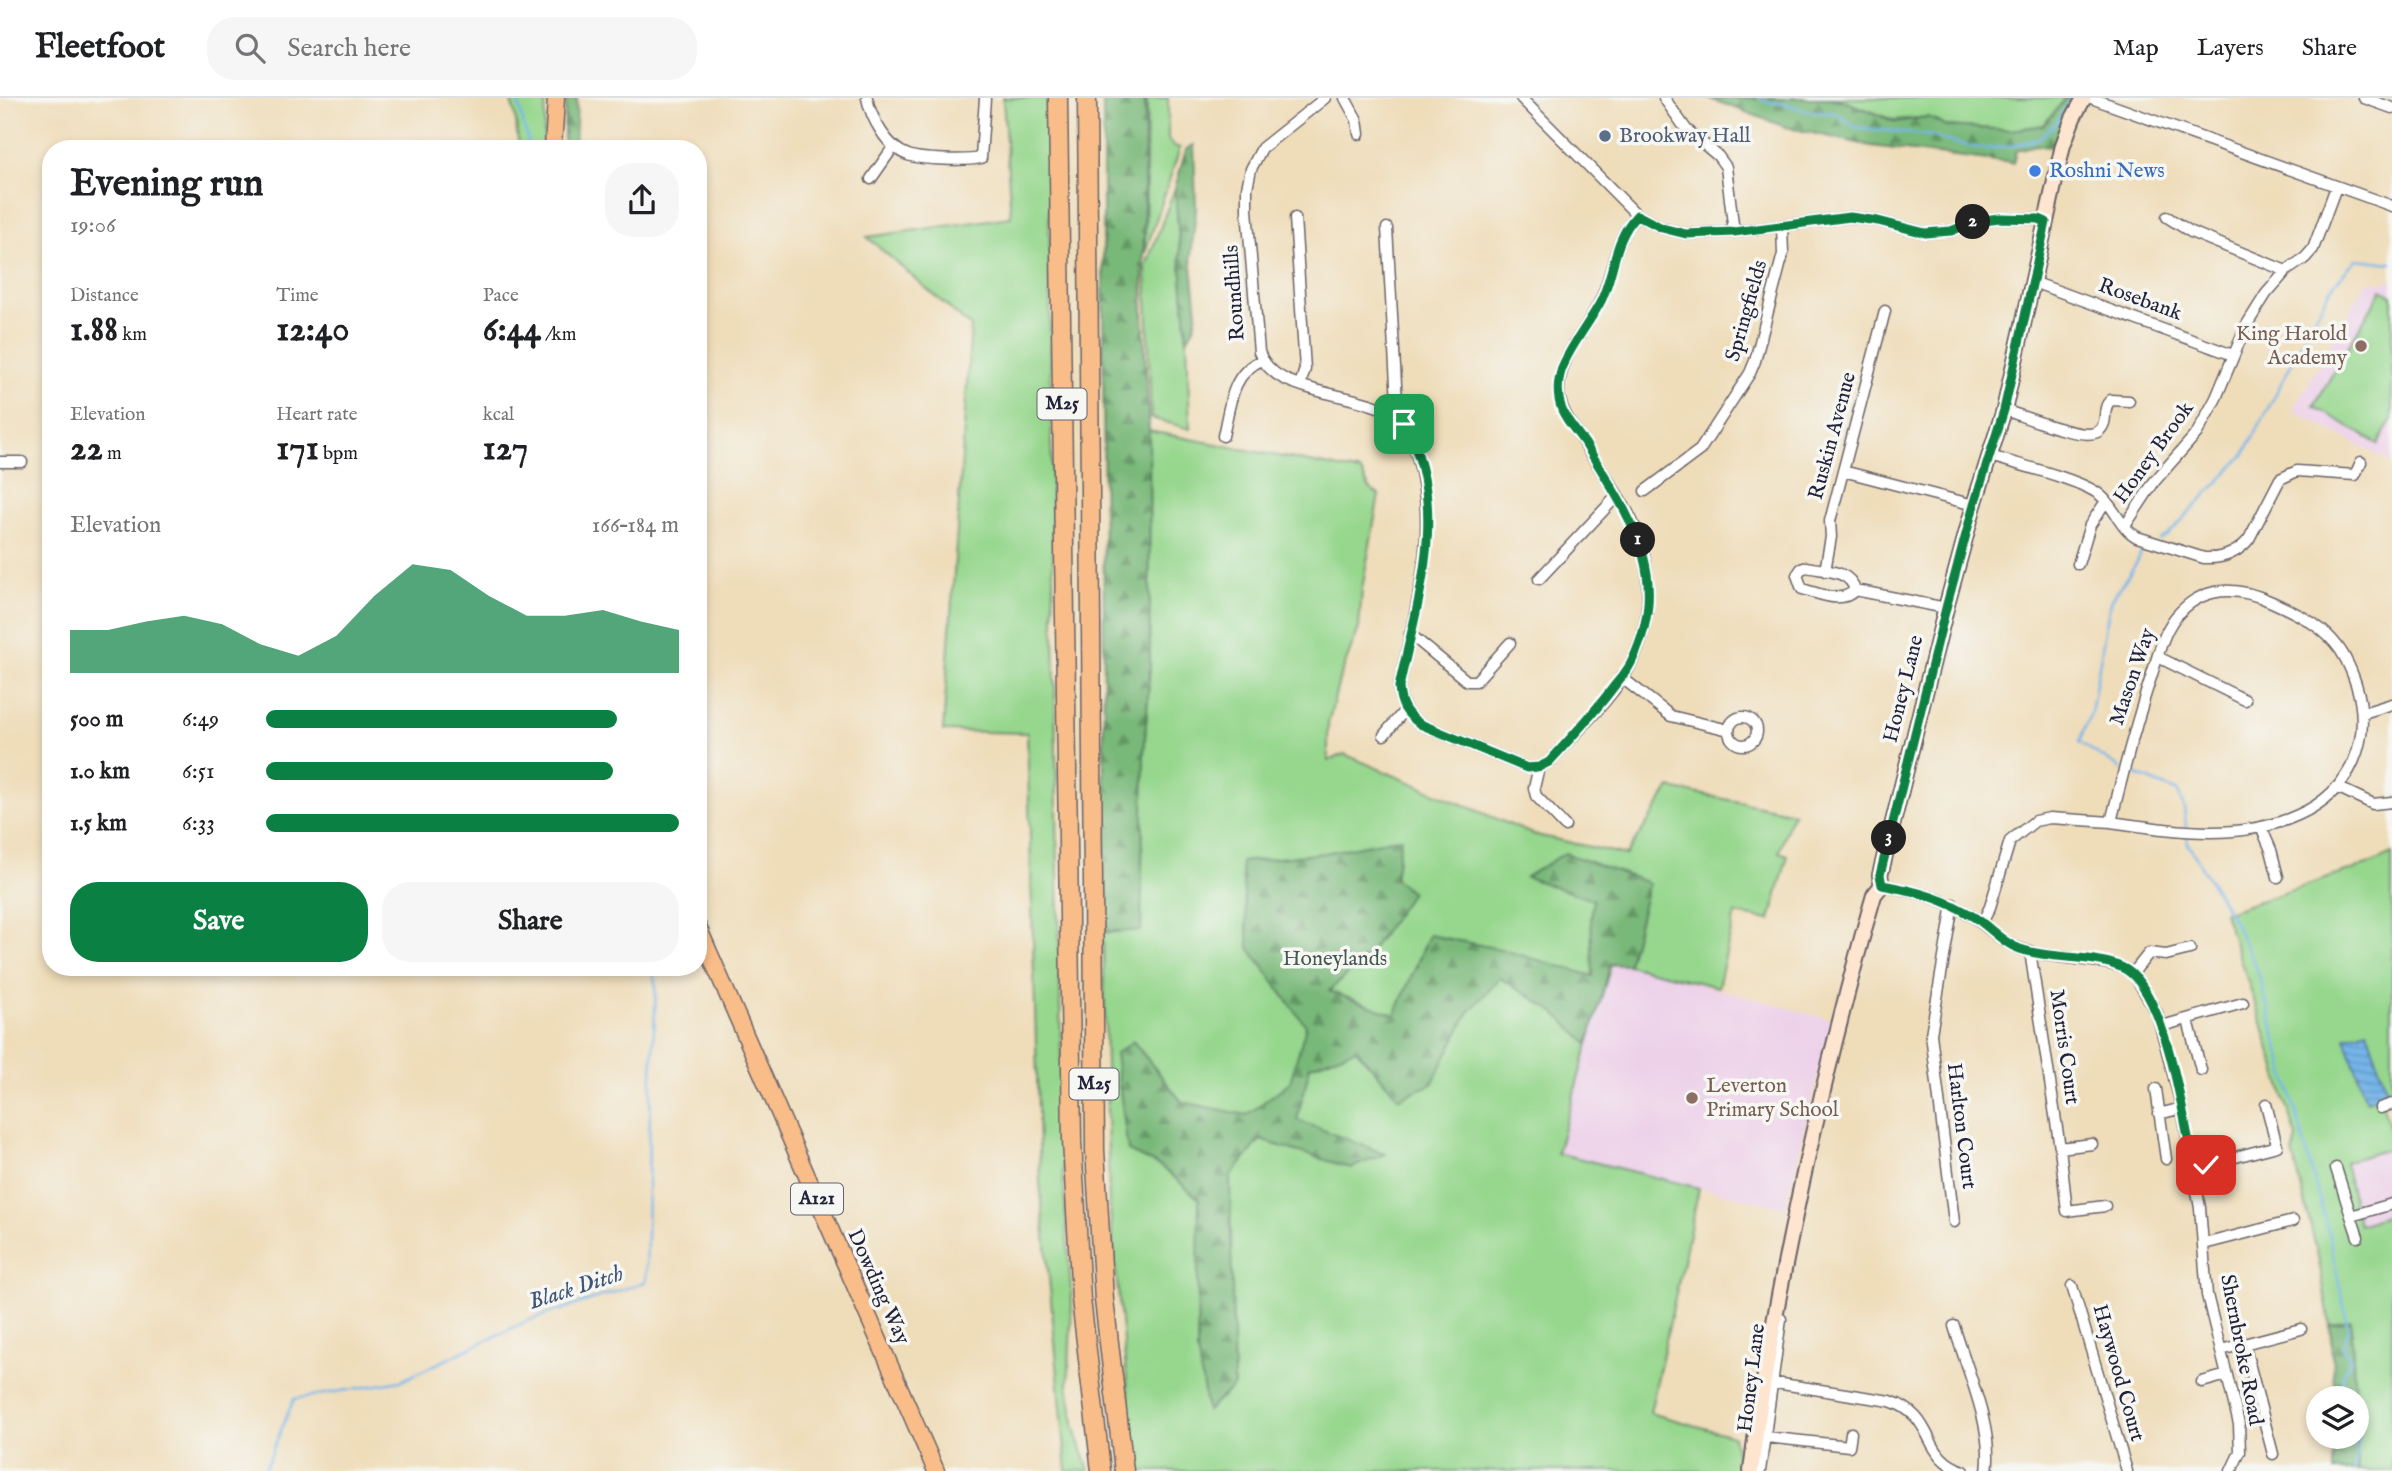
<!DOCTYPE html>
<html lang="en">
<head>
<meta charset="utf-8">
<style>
  :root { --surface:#fff; --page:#f6f6f6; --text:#202124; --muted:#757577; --line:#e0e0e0; --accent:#0b8043 }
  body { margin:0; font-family:"IM FELL English",serif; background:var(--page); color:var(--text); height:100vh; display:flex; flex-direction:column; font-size:26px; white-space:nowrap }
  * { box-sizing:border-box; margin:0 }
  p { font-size:23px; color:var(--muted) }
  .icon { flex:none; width:38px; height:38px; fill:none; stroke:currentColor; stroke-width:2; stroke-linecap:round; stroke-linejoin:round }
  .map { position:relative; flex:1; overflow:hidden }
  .side { position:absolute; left:42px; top:42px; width:665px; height:836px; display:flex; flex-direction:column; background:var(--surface); border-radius:28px; box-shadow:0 4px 10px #0003 }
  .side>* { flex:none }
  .tools { position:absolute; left:2306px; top:1288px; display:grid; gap:14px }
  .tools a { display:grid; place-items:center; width:63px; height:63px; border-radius:50%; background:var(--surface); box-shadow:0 4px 10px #0003; font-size:35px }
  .pin { position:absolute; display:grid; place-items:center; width:60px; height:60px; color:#fff; margin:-30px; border-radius:14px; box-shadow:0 4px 10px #0006 }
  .km { position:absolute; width:35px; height:35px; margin:-18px; border-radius:50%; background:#222; color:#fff; font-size:19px; line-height:35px; text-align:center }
  .round { display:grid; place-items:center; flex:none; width:74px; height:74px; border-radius:28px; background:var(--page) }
  .summary { display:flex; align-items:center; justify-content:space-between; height:119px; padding:0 28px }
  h1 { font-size:38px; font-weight:700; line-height:52px }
  .stats { display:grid; grid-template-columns:repeat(3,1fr); gap:10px; height:119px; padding:7px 28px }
  .stats div { display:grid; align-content:center }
  .stats b { font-size:35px; font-weight:700 }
  .stats small { font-size:19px; font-weight:400 }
  .stats p { font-size:19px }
  .chart { height:196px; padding:14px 28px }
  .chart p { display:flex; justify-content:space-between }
  .chart svg { width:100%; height:126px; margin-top:7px; fill:var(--accent); opacity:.7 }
  .action { display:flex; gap:14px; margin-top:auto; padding:14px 28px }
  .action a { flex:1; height:80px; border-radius:28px; background:var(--accent); color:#fff; font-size:28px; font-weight:700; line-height:80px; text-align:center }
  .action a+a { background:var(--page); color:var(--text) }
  ul { padding:0 28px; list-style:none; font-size:23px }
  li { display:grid; grid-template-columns:112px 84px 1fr; align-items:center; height:52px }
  li i { height:18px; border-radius:9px; background:var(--accent) }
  header { display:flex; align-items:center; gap:42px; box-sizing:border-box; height:98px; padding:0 35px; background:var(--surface); border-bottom:2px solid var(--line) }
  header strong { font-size:33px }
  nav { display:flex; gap:38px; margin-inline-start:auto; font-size:24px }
  .search { width:490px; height:63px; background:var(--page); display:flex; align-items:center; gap:18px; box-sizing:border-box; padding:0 24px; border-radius:28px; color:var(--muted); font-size:26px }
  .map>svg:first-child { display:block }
</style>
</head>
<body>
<header>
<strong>Fleetfoot</strong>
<div class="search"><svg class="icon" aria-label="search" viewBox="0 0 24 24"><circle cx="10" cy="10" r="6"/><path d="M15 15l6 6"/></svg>Search here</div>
<nav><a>Map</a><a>Layers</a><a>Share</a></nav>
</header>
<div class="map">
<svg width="2392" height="1373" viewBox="0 0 2392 1373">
  <defs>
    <pattern id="forest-firs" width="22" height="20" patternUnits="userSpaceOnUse" patternTransform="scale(1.75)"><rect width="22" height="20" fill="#78b878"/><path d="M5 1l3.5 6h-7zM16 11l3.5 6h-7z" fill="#629564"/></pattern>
    <pattern id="water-rules" width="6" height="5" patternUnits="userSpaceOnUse" patternTransform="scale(1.75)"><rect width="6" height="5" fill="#76b5e9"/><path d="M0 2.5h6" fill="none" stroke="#6093be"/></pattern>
  </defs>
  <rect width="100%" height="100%" fill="#f6f6f2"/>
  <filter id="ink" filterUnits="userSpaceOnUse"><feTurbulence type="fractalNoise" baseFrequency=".0143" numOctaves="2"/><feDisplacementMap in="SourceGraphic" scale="14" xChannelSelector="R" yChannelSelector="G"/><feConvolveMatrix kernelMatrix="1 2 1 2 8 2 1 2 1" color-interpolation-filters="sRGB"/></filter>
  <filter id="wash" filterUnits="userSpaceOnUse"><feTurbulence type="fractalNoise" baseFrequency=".00686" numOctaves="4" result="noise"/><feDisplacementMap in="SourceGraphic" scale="28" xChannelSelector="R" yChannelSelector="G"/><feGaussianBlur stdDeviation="1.57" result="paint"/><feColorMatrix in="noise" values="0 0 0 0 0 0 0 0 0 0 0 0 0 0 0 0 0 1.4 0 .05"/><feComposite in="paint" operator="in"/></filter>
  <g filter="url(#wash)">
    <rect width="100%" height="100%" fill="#efddba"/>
    <path fill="#edd1e9" d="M2392,183V365L2293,312L2366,184Z
      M1611,866L1628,867L1832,922L1785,1110L1557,1055Z
      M2392,1050V1116L2359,1128L2344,1064Z"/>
    <path fill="#96d78d" stroke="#5c7c64" stroke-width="2" d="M510,0H546L543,51H519L515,16Z
      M1003,0H1048L1052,405L1063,1081L1072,1206L1068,1287L1075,1331L1089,1373H1067L1040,1084L1027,635L943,633L971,229L867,139L1011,119Z
      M1147,0H1168V41L1173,48L1180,50L1145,155Z
      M1829,0H2066L2044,27L2011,32L1945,28L1928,19L1894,22L1844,3Z
      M1175,90L1187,242L1190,331L1151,320L1146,168Z
      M2382,191L2392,197V321L2378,346L2314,308Z
      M1149,333L1361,374L1370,391L1379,397L1362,491L1359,530L1339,582L1328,626V663L1344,656L1532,736L1626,757L1670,690L1794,715L1791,719L1779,754L1788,757L1770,822L1735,816L1718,889L1628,867L1611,866L1557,1055L1699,1090L1650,1315L1733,1338L1740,1373H1136L1109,1103L1103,835L1141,832L1144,655L1150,569Z
      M2392,756V999L2382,1004L2392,1041V1050L2345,1064L2359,1127L2392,1116V1373H2358L2357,1300H2355L2351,1222L2330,1227L2318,1158L2293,1056L2297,1040L2261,922L2224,815L2367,767Z"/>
    <path fill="url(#forest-firs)" stroke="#4d6d5a" stroke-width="2" d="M566,0H577L575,51H563Z
      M1103,0H1145L1143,215L1149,333L1150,569L1144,655L1141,833H1104Z
      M1708,0H1829L1844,3L1895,24L1928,19L1945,28L2010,32L2044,27L2066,0H2079L2058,39L2050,49L2036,47L2016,52L2013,65L1871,48L1786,29Z
      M1194,47L1196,111L1191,159L1197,214L1194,230L1187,242L1175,90L1186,52Z
      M1401,740L1395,781L1412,794L1368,857L1329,893L1395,917L1429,837L1500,851L1593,878L1591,822L1593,802L1526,779L1565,755L1649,785L1628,867L1611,866L1588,946L1554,914L1500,880L1468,915L1432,986L1399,1000L1356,951L1310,968L1297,1022L1385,1056L1351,1070L1260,1042L1230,1079L1234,1288L1207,1313L1197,1253L1199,1101L1162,1069L1128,1053L1115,956L1133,943L1182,1004L1247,1017L1290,984L1306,928L1249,850L1241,764L1324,755Z
      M2351,1222L2355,1300H2335L2330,1227Z
      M2334,1339H2357L2358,1373H2333Z"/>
    <path fill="url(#water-rules)" stroke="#4c6c92" stroke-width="2" d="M2367,932L2388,996L2366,1003L2345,939Z"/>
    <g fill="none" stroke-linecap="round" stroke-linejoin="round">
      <path stroke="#76b5e9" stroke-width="2.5" d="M517,0L530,51
        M1759,0L1766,4L1787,6L1810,14L1836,15L1855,29L1932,38L1955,45L1984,51L2011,48L2038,41L2056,25L2071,0
        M2159,442L2168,437L2244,357L2330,191L2356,161L2392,165
        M2121,671L2079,644L2091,615L2110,504L2137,464L2143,450L2150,446
        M2127,673L2178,694L2184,710L2186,729
        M2187,736L2188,746L2236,827L2258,874L2328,1133L2348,1229L2344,1251L2351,1262L2342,1276L2346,1300
        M264,1373L294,1301L401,1283L529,1222L646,1184L649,1041L656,889L652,870
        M2354,1373L2361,1333L2357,1328"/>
    </g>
  </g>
  <g filter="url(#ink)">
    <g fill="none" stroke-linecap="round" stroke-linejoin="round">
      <defs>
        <path id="street" d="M867,0C871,20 887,50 908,57C921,62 967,63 981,60L985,0
          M1325,0L1262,50L1251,71L1247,90V112L1259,254C1269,280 1295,286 1319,293C1337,298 1381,306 1395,317C1408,327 1413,342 1417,358C1440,435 1415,513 1399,589C1400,606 1406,616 1420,626L1527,670L1539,669L1549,664C1574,636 1614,599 1631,566C1655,519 1653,460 1627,413C1616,393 1602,374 1590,355C1579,334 1557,314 1559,289C1561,254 1589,230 1602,199C1614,171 1615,140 1637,117
          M1345,0L1357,22L1359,36
          M1521,0L1637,117L1662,130L1686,136L1734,134L1850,119L1878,123L1925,135L1951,133L1976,123L2000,120L2039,121L2046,124
          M1664,0L1686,31L1718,58L1726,69L1734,134
          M2091,0L2392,108
          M2364,0L2392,10
          M871,81L894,48
          M2167,119L2191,134L2286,173
          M1295,120L1305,271L1300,287
          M1387,130L1397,304L1395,317
          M2033,184L2233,257
          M2004,312C2022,317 2087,346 2100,332C2109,323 2101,310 2111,302L2129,303
          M1223,338C1230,308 1231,275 1262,262
          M1990,358C2016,366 2082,382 2100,397C2115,409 2120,430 2137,439L2204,460C2222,461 2238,455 2249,441L2280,381L2297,373L2355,377L2361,364
          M0,364H22
          M1843,373L1974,407
          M1645,393L1700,352L1750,275L1755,263L1783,156L1782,128
          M2125,428L2154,384L2197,335L2216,300L2246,228L2266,196L2286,173L2305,160L2313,151L2336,89
          M2078,466L2090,427L2106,403
          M1825,473L1831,439L1830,423L1885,213
          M1539,481L1616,399
          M1855,492C1850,472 1825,473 1807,469L1801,471L1797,477L1802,491C1819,495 1841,507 1855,492L1946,510
          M1410,536L1467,583H1476L1510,545
          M2158,559L2245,602
          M1621,579L1671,618L1729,632
          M2363,615L2392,606
          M1729 633a14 14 0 1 1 28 0a14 14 0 1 1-28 0Z
          M1384,637L1405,612
          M1539,669L1534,690L1536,698L1565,728
          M2337,689L2373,706L2392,704
          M2261,729L2271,752L2278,779
          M1882,787C1914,793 1944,800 1972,818C1989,829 2002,845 2021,851C2053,862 2089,859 2121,869L2133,875L2157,915L2182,1010L2200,1110L2207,1197L2239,1326L2240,1354L2231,1373
          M1953,806L1931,936L1954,1124
          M1982,825L1990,809L2010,743L2035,723L2050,720L2111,724C2123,674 2136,625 2152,576C2159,555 2164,530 2180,514C2207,486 2240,489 2272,504C2294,514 2318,525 2334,544C2344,555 2351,571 2356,586C2373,641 2352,693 2298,717C2239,744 2173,733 2111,724
          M2030,853L2060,1050L2092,1046
          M2133,875L2149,855L2166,857L2190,851
          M2188,922L2201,972
          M2162,928L2243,905
          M2156,991L2166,1061
          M2380,1010L2392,1006
          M2159,1016L2182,1010
          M2060,1050L2067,1113L2105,1108
          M2194,1070L2277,1048L2266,1006
          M2336,1070L2351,1118L2392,1106
          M2351,1118L2358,1139
          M2204,1146L2293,1123
          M2072,1188L2127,1373
          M1954,1228C1966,1270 1994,1330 1987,1373
          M2244,1246L2273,1356
          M2221,1252L2301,1231
          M1763,1283L1890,1303C1938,1319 1920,1360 1964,1373
          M2202,1284L2227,1277
          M1766,1339L1849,1348L1851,1335
          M1760,1373L1781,1221"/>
        <path id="secondary" d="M1751,1373C1763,1274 1782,1177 1803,1080C1824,985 1847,890 1874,797L1882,787L1880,777L1946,510L1974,407L2004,312L2063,47L2073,20L2084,0"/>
        <path id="primary" d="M553,51L556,0
          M698,829L936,1373"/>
        <path id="highway" d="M1058,0L1072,1043L1081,1201L1101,1373
          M1087,0L1095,1052L1104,1202L1124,1373"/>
      </defs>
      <use href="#street" stroke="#6a6367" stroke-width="13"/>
      <use href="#secondary" stroke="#6a6367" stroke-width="18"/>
      <use href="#primary" stroke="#6a6367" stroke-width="19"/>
      <use href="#highway" stroke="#6a6367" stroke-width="21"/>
      <use href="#street" stroke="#fff" stroke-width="10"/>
      <use href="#secondary" stroke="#fde5d0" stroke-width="14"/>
      <use href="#primary" stroke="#f9bd89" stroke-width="16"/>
      <use href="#highway" stroke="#f9bd89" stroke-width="18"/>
    </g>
  </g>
  <g fill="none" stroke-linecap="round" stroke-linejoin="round" filter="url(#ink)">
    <defs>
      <path id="route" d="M1404,326C1451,405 1417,506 1399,589C1400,607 1406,616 1420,626L1527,670L1539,669L1549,664C1572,639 1595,614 1615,587C1621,580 1627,573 1631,565C1674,478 1630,420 1586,347C1579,336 1567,324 1562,312C1556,296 1558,279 1564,265C1574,243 1590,224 1601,203C1615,174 1613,142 1637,117L1662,130L1686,136L1734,134L1850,119L1878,123L1925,135L1951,133L1976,123L2000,120L2039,121L2046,124L2004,312L1974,407L1946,510L1880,777L1882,787C1916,793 1947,801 1977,821C1992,831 2003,845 2020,851C2052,862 2089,856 2121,869C2166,887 2184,1024 2194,1070L2206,1067"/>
    </defs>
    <use href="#route" stroke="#fff" stroke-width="14"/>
    <use href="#route" stroke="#0b8043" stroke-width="9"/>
  </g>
  <circle fill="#5c6f8a" stroke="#f6f6f2" stroke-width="2.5" cx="1605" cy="38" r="7"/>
  <circle fill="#3f7fe0" stroke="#f6f6f2" stroke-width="2.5" cx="2035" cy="73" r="7"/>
  <g fill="#8d6e63" stroke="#f6f6f2" stroke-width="2.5">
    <circle cx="2361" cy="248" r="7"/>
    <circle cx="1692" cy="1000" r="7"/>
  </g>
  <g text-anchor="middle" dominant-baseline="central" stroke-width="7" stroke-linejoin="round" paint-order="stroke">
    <g fill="#f6f6f2" stroke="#626272" stroke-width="2">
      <rect x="1037.5" y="290.5" width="49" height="31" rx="5"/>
      <rect x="1069.5" y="970.5" width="49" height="31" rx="5"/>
      <rect x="791" y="1085.5" width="52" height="31" rx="5"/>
    </g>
    <g font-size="19" font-weight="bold" fill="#22223b">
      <text x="1062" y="306">M25</text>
      <text x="1094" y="986">M25</text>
      <text x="817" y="1101">A121</text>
    </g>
    <g font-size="21" fill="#4e5e75" stroke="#f6f6f2" text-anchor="start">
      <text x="1619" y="38">Brookway Hall</text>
    </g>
    <g font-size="21" fill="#366cbe" stroke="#f6f6f2" text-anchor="start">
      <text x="2049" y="73">Roshni News</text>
    </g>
    <g font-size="21" fill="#22223b" stroke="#f6f6f2">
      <text transform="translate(1235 195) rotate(-94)">Roundhills</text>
      <text transform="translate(2140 202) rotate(20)">Rosebank</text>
      <text transform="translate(1747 213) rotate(-74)">Springfields</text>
      <text transform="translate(1833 338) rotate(-75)">Ruskin Avenue</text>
      <text transform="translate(2154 355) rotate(-54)">Honey Brook</text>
      <text transform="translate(2133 579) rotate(-71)">Mason Way</text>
      <text transform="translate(1904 591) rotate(-76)">Honey Lane</text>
      <text transform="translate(2064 949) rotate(82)">Morris Court</text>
      <text transform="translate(1961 1028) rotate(83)">Harlton Court</text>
      <text transform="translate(878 1189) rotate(66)">Dowding Way</text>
      <text transform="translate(2241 1252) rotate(79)">Shernbroke Road</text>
      <text transform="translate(2118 1275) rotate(74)">Haywood Court</text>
      <text transform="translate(1752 1280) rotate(-83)">Honey Lane</text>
    </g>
    <g font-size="21" fill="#785e54" stroke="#f6f6f2" text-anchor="end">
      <text x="2347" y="236">King Harold<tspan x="2347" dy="24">Academy</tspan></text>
      <text x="1706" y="988" text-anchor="start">Leverton<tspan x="1706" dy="24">Primary School</tspan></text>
    </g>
    <g font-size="21" fill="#455854" stroke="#f6f6f2">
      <text x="1335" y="861">Honeylands</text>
    </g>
    <g font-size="23" font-style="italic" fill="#3f5578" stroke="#f6f6f2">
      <text transform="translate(576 1190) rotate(-18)">Black Ditch</text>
    </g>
  </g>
</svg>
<div class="tools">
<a><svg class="icon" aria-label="layers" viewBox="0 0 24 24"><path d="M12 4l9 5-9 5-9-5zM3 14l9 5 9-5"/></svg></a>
</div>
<div class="pin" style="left:1404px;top:326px;background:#1e9e55"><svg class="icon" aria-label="arrive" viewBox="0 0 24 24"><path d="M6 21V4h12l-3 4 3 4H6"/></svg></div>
<div class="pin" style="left:2206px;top:1067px;background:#d93025"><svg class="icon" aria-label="check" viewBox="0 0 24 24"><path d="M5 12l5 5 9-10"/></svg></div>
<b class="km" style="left:1638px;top:442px">1</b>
<b class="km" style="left:1973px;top:124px">2</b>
<b class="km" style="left:1889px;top:740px">3</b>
<section class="side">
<div class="summary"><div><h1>Evening run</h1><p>19:06</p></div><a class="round"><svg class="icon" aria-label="share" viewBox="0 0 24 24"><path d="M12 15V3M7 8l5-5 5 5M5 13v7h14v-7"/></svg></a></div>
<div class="stats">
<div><p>Distance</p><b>1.88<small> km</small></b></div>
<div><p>Time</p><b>12:40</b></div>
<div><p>Pace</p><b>6:44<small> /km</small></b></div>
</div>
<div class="stats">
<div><p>Elevation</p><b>22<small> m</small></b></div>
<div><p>Heart rate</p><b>171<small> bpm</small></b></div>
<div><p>kcal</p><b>127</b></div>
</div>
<div class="chart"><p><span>Elevation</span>166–184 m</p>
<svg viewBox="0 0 160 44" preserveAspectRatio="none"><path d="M0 44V29L10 29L20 26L30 24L40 27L50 34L60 38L70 31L80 17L90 6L100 8L110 17L120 24L130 24L140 22L150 26L160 29V44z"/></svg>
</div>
<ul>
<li><b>500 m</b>6:49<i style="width:85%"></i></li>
<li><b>1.0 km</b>6:51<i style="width:84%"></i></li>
<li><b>1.5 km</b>6:33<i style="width:100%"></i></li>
</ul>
<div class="action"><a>Save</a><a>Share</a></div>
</section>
</div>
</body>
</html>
